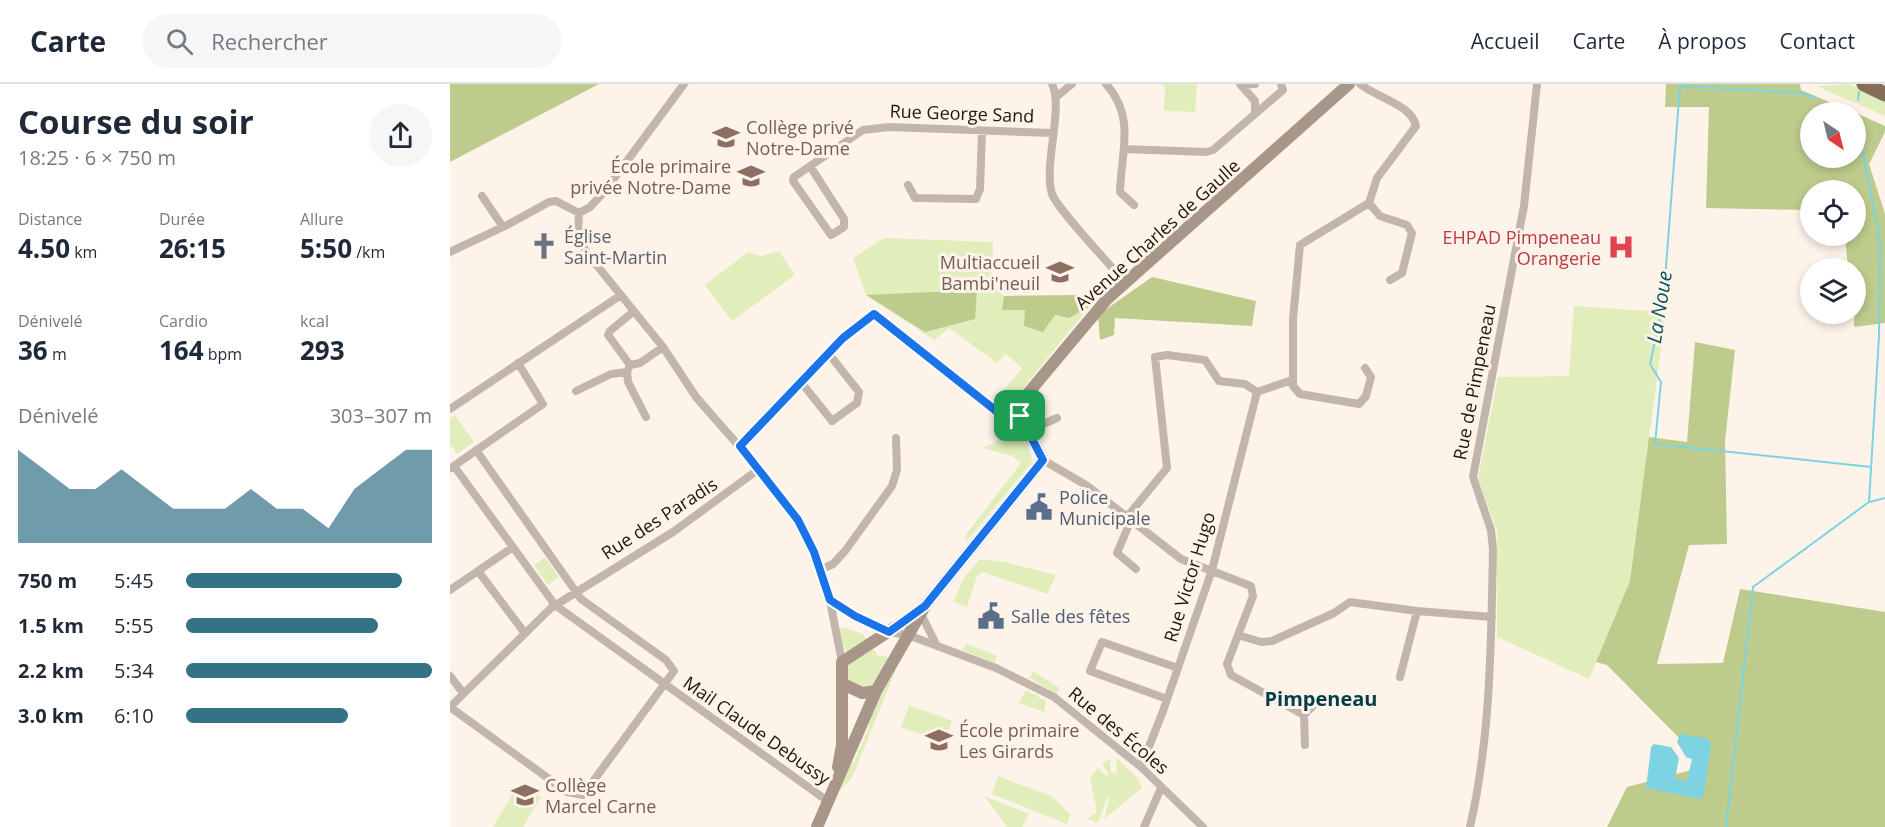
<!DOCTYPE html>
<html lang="fr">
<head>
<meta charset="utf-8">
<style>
  :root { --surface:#fff; --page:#f6f6f7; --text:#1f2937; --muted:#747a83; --line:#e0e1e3; --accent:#337287 }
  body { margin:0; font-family:"Open Sans",sans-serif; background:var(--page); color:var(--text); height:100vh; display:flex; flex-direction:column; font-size:22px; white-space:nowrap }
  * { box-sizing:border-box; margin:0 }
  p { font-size:20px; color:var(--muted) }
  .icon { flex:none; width:33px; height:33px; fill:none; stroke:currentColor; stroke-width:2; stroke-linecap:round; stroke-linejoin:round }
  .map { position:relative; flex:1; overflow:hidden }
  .side { display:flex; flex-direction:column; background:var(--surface); width:450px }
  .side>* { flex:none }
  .needle { width:39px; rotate:145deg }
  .buttons { position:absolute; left:1350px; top:18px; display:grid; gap:12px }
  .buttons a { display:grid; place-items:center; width:66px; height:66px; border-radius:50%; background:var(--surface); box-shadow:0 3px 9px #0003; font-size:30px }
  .pin { position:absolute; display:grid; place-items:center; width:51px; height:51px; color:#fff; margin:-26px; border-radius:12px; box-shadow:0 3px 9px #0006 }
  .round { display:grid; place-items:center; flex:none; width:63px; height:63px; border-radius:32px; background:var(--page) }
  .summary { display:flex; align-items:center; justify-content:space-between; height:102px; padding:0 18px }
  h1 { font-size:33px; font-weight:700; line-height:45px }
  .metrics { display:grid; grid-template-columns:repeat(3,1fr); gap:9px; height:102px; padding:6px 18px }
  .metrics div { display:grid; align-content:center }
  .metrics b { font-size:26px; font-weight:700 }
  .metrics small { font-size:16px; font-weight:400 }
  .metrics p { font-size:16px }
  .chart { height:168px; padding:12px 18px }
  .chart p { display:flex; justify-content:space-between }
  .chart svg { width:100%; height:108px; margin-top:6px; fill:var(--accent); opacity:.7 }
  ul { padding:0 18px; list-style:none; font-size:20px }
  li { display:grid; grid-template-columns:96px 72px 1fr; align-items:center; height:45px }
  li i { height:15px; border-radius:8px; background:var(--accent) }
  header { display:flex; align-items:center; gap:36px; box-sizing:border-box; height:84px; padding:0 30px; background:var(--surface); border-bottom:2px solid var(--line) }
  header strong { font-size:28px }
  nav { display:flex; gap:33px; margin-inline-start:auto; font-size:21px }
  .search { width:420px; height:54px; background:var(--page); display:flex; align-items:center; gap:15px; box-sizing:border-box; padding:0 21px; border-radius:33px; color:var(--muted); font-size:22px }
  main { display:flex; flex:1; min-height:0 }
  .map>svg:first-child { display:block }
</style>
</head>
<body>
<header>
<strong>Carte</strong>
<div class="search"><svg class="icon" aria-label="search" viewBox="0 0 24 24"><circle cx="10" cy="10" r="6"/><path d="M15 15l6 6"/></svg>Rechercher</div>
<nav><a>Accueil</a><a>Carte</a><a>À propos</a><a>Contact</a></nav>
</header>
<main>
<section class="side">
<div class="summary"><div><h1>Course du soir</h1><p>18:25 · 6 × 750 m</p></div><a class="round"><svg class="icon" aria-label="share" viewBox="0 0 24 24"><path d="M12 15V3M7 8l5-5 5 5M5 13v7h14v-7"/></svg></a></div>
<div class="metrics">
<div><p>Distance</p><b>4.50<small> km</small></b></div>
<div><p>Durée</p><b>26:15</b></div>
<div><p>Allure</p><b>5:50<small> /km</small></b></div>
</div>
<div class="metrics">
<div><p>Dénivelé</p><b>36<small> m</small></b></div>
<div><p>Cardio</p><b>164<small> bpm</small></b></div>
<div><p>kcal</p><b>293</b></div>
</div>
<div class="chart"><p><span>Dénivelé</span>303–307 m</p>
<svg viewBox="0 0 160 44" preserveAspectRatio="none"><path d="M0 44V6L10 14L20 22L30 22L40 14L50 22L60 30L70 30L80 30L90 22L100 30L110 30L120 38L130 22L140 14L150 6L160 6V44z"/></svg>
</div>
<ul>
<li><b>750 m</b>5:45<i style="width:88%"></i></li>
<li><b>1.5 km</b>5:55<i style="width:78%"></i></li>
<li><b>2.2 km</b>5:34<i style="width:100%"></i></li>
<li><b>3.0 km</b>6:10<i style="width:66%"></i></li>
</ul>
</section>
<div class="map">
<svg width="1435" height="743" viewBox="0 0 1435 743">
  <rect width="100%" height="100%" fill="#fef3e9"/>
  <path fill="#e1eebc" d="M712,0H747L745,28L714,27L715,3Z
    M1399,0L1435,16V32L1366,2Z
    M434,154L543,158L542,200L554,212L637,211L639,223L565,314L554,306L572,284L556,270L547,279L499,244L484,256L416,211L403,174Z
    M329,167L345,191L282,237L255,201L298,168L311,172Z
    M1124,222L1216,228L1180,497L1139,595L1047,553V447L1028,395L1048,293L1119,292Z
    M5,331L24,358L7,370L0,360V335Z
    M554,341C567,345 582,364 582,378L517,457L515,452L571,379L562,372L533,364L547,358Z
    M95,473L109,493L98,501L84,481Z
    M530,475L555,478L606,491L597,510L533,488L527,492L517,523L503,518L513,495Z
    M395,544L413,550L417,557L395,568L388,545Z
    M516,560L547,572L545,579L513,566Z
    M422,563L428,572H436L439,577C428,598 426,610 400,598C390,579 408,573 422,563Z
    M446,581L447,583L402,694L389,707L398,682L404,678L418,646L419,634Z
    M583,587L610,604L606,610L580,594Z
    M576,606L596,617L594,628L569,619Z
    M459,621L502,637L494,659L451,643Z
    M660,674L661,689L667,688L666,674L688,694L692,704L654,735L659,715L657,714L648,739L637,735L647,728L640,694L648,684L656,692L659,691L652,680Z
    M548,692L603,713L620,731L617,740L542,710Z
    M69,699L91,713L73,743H43Z
    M534,712L579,730L572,743H557Z"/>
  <path fill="#bdcb8c" d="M0,0H149L0,78Z
    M1216,0H1350L1351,6L1403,28H1360V74H1406V29L1435,42V48L1419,80L1435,130V239L1404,243L1406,184H1398L1395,152H1406V106H1360V126L1256,124L1259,23H1215Z
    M702,193L806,217L802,242L665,234L664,251L650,256L648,231Z
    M527,206L525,235L475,248L416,211Z
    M637,211L639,223L619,234L605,231L593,248L574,242L575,226H552L554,212Z
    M1245,258L1285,266L1275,357L1277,460L1239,461L1207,580L1273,579L1290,505L1435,528V743H1157L1177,703L1257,682L1157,581L1146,578L1180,497L1199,353L1237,358Z"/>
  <path fill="#7ed3e3" d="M1230,650L1255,654L1261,659L1254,710L1250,715L1196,704L1201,663L1204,660L1221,663L1229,674L1225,695L1237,697L1242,675L1236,673L1227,658Z"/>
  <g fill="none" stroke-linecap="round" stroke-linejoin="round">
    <path stroke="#7ed3e3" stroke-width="2" d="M1366,15L1353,9L1230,2L1213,221L1200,280L1211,298L1205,360L1421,383
      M1408,16L1409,8
      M1379,21L1396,28
      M1420,418L1435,414
      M1276,743L1303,503L1419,418L1429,252L1430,157L1406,33"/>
    <path stroke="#c2b6ac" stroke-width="8" d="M602,0C614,24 593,81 602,110C607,125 662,182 675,199
      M656,0C686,33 671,68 670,108L684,121
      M910,0C927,14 961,20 966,42L927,94L919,119L850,161L843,235V302L850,310L909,320L916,312L921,293L915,284
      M791,1L805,0
      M606,13L622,0
      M805,30L833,6L831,0
      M674,65L756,68L763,66L805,30V17L790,0
      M360,82L394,135V143L381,151L343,97L344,93L413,46L439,43L602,49
      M458,101L465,114L526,115L530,105L532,48
      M32,112L53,143
      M919,119L930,132L957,141L962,149L952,189L940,196
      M129,129L128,148L136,168L213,263L246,313L309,385L354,447L364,468L380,517L392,578
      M129,129L140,123L154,108L234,0
      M0,168L59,140L99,118L106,117L129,129
      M184,227L160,247L158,251L180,281L190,279L213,263
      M177,288L178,298L196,333
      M351,298L382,337L407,319L409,308L379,270
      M126,307L161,290L177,288L180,281
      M0,325L171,211
      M580,351L589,342L607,334
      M290,362L393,254L424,230L550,330L570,331
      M593,376L636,401L731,475L801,502L803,512L777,580L781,591L854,631
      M4,382L105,521L379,718
      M1,384L93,320L68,279
      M677,433L717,384L705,273L717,271L755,276L769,297L795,300L807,308L842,296
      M681,436L667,469L686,485
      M370,486L383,480L395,467L442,402L447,386L446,354
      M28,487L74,548
      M0,506L63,463
      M380,517L419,540L439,548L458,551L546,584L604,613L691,683L753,743
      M471,530L487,562
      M788,551L811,558L822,557L884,529L900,518L967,527L1042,533
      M0,592L13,609
      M950,593L967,527
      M717,615L640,587L652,558L728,584
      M0,623L117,708L133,711L224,587L216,576L131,515L26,366
      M0,623L101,524L223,448L309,385
      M855,661L854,631L869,616
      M691,683L713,627L762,486L807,308
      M694,743L711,704
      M1020,743C1041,651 1041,559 1043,465L1041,446L1023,393L1074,122L1087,0"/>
    <path stroke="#a89788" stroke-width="12" d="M393,600L412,609L426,607
      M388,683L392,661V578L467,529
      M367,743L426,607L475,522L593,376C587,359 564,338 570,319L657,215L899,0"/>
    <path stroke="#856e58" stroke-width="15" d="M1414,0L1435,10"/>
  </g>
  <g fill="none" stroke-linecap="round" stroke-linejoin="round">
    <defs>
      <path id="route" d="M424,230L550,330L570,332L593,376L475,522L439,548L405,532L380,516L364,468L348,436L290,362L393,254Z"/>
    </defs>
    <use href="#route" stroke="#fff" stroke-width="12"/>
    <use href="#route" stroke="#1a73e8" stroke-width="8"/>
  </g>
  <defs>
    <symbol id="school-bare" viewBox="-9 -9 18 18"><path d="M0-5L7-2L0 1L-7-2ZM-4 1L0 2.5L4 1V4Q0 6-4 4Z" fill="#8d6e63" stroke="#fef3e9" stroke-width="2.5" paint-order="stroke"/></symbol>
    <symbol id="church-bare" viewBox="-9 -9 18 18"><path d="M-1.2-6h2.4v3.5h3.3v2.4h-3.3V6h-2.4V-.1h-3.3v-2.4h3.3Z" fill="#6b7280" stroke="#fef3e9" stroke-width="2.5" paint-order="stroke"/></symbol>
    <symbol id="hospital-bare" viewBox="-9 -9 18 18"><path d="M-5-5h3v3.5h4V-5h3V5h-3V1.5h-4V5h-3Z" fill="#e0444e" stroke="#fef3e9" stroke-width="2.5" paint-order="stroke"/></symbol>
    <symbol id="civic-bare" viewBox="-9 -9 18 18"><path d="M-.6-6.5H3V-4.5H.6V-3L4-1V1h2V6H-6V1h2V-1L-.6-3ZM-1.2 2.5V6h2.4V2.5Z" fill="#5c6f8a" stroke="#fef3e9" stroke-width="2.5" paint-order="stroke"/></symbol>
  </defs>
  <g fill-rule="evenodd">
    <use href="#school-bare" x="257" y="34" width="38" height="38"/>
    <use href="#school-bare" x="282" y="73" width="38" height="38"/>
    <use href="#church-bare" x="75" y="143" width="38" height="38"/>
    <use href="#hospital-bare" x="1152" y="144" width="38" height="38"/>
    <use href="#school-bare" x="591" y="169" width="38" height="38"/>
    <use href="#civic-bare" x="570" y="404" width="38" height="38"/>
    <use href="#civic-bare" x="522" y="513" width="38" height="38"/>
    <use href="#school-bare" x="470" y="637" width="38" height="38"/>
    <use href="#school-bare" x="56" y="692" width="38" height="38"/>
  </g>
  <g text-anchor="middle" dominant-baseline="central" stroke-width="6" stroke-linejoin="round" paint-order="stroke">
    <g font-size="18" fill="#1f170e" stroke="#fef3e9">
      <text transform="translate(512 29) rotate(2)">Rue George Sand</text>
      <text transform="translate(707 150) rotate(-42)">Avenue Charles de Gaulle</text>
      <text transform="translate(1024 298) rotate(-79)">Rue de Pimpeneau</text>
      <text transform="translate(209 434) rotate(-33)">Rue des Paradis</text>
      <text transform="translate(739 493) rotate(-73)">Rue Victor Hugo</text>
      <text transform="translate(307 646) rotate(35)">Mail Claude Debussy</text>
      <text transform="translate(669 646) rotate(40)">Rue des Écoles</text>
    </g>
    <g font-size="18" fill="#785e54" stroke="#fef3e9" text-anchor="start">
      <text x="296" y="43">Collège privé<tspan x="296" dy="21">Notre-Dame</tspan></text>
      <text x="281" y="82" text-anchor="end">École primaire<tspan x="281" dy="21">privée Notre-Dame</tspan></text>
      <text x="590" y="178" text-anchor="end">Multiaccueil<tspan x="590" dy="21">Bambi'neuil</tspan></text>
      <text x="509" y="646">École primaire<tspan x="509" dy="21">Les Girards</tspan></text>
      <text x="95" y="701">Collège<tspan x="95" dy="21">Marcel Carne</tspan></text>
    </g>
    <g font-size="18" fill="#5b616d" stroke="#fef3e9" text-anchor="start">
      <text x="114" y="152">Église<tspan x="114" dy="21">Saint-Martin</tspan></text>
    </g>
    <g font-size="18" fill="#be3a42" stroke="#fef3e9" text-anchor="end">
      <text x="1151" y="153">EHPAD Pimpeneau<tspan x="1151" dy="21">Orangerie</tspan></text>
    </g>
    <g font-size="18" fill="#4e5e75" stroke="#fef3e9" text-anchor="start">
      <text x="609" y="413">Police<tspan x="609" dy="21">Municipale</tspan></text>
      <text x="561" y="532">Salle des fêtes</text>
    </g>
    <g font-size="20" font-style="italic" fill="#04535e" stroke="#fef3e9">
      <text transform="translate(1209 223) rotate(-81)">La Noue</text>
    </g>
    <g font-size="20" font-weight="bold" fill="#023c4c" stroke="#fef3e9">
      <text x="871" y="614">Pimpeneau</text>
    </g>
  </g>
</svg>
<div class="buttons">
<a><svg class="needle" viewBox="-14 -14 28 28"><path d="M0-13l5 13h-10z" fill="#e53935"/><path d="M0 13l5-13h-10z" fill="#747a83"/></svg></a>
<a><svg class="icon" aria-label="locate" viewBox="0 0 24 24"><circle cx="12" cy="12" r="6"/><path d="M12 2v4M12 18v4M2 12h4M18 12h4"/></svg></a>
<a><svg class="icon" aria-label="layers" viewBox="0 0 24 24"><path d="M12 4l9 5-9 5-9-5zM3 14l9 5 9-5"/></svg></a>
</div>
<div class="pin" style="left:570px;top:332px;background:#1e9e55"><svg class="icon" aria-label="arrive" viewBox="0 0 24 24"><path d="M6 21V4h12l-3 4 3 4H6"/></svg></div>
</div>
</main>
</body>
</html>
